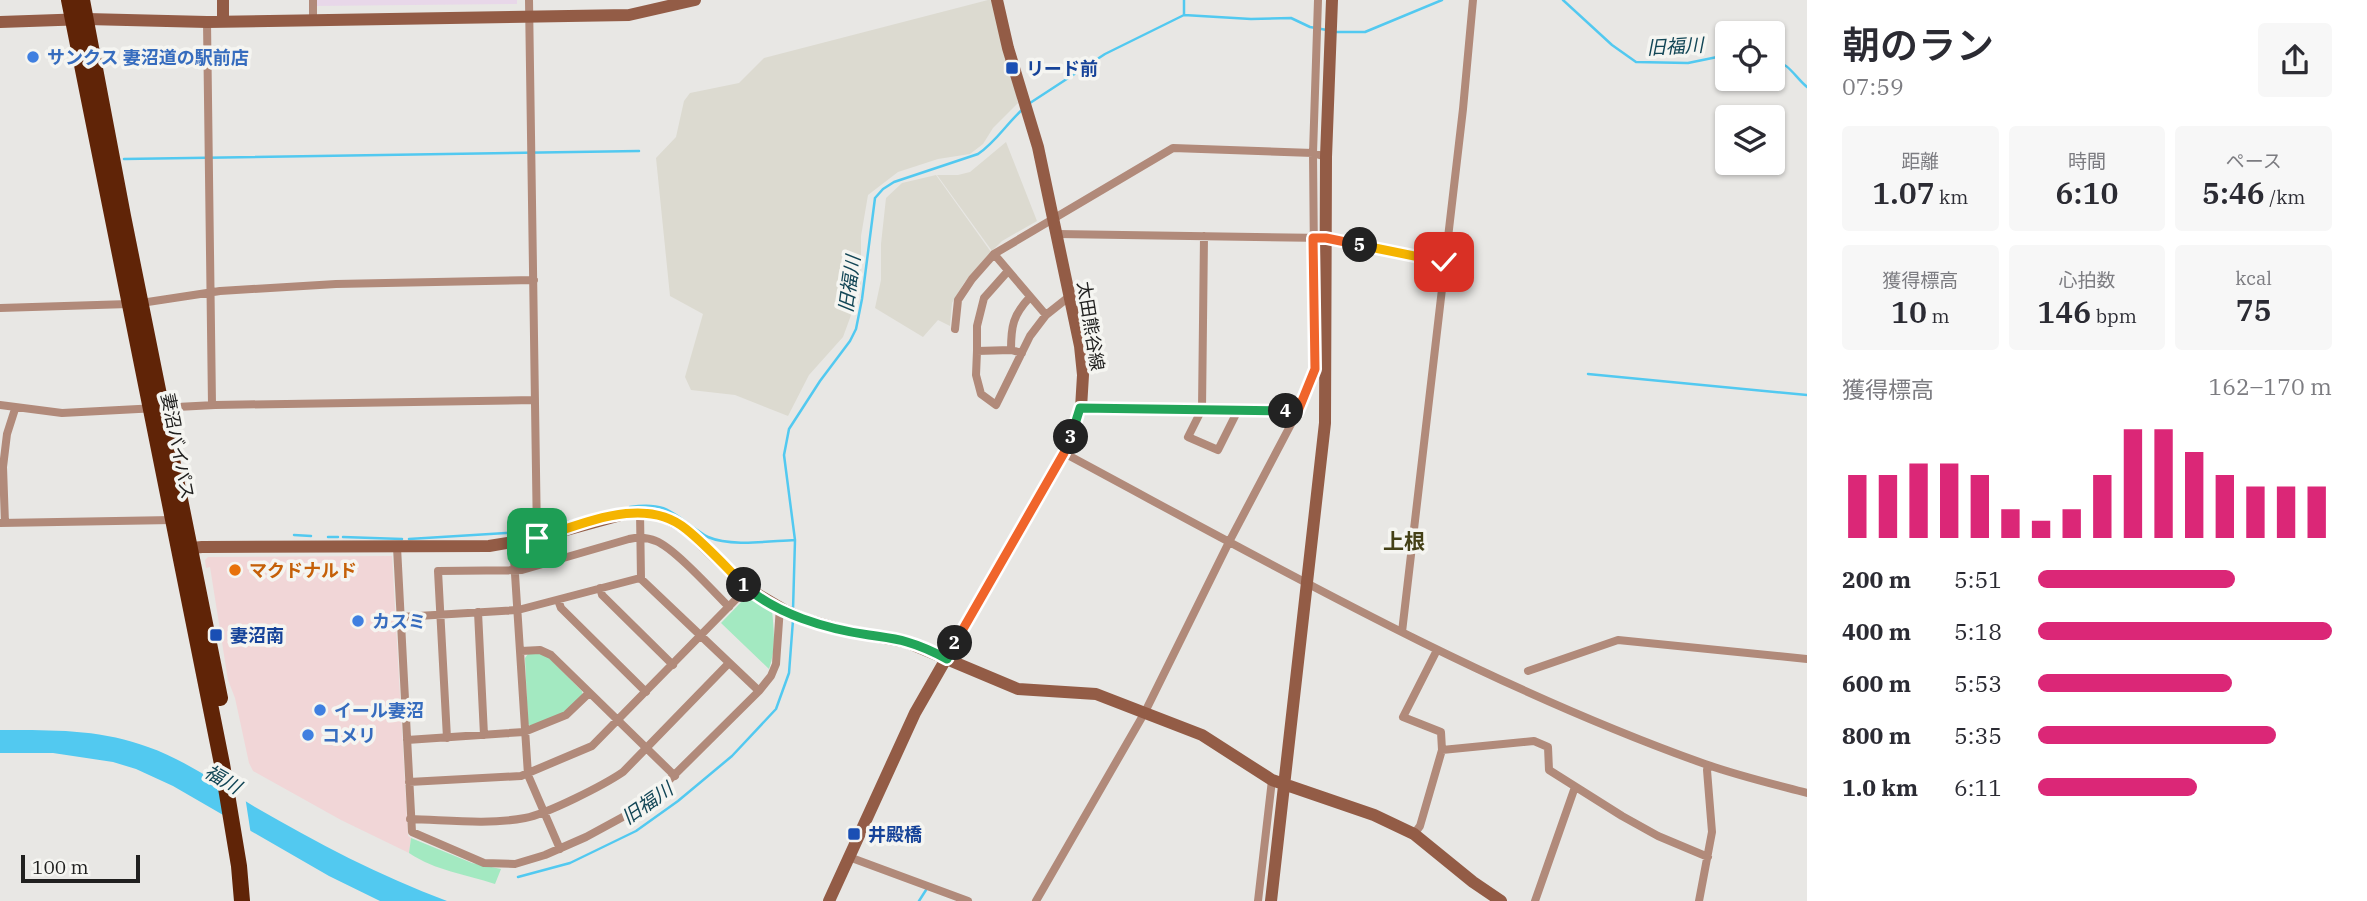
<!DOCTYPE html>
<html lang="ja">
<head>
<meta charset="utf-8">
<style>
  :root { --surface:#fff; --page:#f7f7f7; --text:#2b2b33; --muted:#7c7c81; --accent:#db2777 }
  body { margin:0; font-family:"IBM Plex Serif","Noto Sans JP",serif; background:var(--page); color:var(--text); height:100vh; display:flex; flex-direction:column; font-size:26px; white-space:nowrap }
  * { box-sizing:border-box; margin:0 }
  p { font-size:23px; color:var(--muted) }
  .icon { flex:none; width:38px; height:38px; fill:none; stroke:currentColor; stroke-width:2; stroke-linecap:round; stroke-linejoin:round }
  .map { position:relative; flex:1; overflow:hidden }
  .sheet { display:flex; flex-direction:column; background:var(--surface); width:560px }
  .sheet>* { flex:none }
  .controls { position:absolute; left:1715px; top:21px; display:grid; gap:14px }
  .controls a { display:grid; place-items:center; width:70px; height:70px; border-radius:7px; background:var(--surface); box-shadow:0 2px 5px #0004; font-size:35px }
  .scale { position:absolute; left:21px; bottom:18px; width:119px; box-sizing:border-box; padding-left:7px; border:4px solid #20201f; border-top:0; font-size:19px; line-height:24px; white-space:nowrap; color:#20201f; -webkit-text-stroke:5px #f5f5f1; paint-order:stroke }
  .pin { position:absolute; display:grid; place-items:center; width:60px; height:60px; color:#fff; margin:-30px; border-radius:14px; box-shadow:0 4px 10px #0006 }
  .km { position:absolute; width:35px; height:35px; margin:-18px; border-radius:50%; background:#222; color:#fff; font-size:19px; line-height:35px; text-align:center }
  .round { display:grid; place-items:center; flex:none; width:74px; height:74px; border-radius:7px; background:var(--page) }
  .overview { display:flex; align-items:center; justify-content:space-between; height:119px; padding:0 35px }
  h1 { font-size:38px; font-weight:600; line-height:52px }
  .metrics { display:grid; grid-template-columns:repeat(3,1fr); gap:10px; height:119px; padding:7px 35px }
  .metrics div { display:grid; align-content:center; border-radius:7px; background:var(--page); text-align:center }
  .metrics b { font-size:30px; font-weight:600 }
  .metrics small { font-size:19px; font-weight:400 }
  .metrics p { font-size:19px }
  .chart { height:196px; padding:14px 35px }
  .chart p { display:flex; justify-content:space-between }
  .chart svg { width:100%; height:126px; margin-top:7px; stroke:var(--accent); stroke-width:6 }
  ul { padding:0 35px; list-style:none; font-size:23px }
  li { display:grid; grid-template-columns:112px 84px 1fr; align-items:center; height:52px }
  li i { height:18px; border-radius:9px; background:var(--accent) }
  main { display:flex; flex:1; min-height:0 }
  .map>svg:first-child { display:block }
</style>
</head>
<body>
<main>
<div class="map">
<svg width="1807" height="901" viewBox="0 0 1807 901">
  <rect width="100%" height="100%" fill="#e8e7e4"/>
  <path fill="#f1d6d7" d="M392,556L408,836L411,838L409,853L341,820L253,771L249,763L235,698L228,680L210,567L206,568L205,560L208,557Z"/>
  <path fill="#dcdad0" d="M988,0H994L1018,103L993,128L983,144L970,154L938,159L898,172L868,195L861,236V288L843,337L809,375L788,416L735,395L691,390L685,377L703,314L670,296L656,158L676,137L684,101L690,93L739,83L764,58Z
    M1006,142L1037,221L1002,241L992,251L937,175H958L970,172Z
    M936,175L991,252L964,283L952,303L950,326L938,320L923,337L875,308L881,280V244L886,198L902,183Z"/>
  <path fill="#e8d7e9" d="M313,0H517V4L313,6Z"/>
  <path fill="#a3e9c1" d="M746,597L772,610C774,631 776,649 769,669L721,623Z
    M528,654H543L547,656L582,691L583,696L569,710L532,727L528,724L525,658Z
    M411,838L472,863L501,869L495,884C465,874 436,871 409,853Z"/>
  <path fill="#52c9f0" d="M0,730C50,730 101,729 148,747C186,760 221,786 255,807C317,843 380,876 447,901H380L329,876L173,786L136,769L113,762L53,753H0Z"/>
  <path fill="#e8e7e4" d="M217,780L245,796L251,835L224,819Z"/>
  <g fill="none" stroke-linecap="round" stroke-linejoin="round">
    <path stroke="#52c9f0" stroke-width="2.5" d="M1563,0L1612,45L1636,62L1688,63L1727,55
      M1184,15V0
      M1337,32H1365L1442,0
      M1773,60C1790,64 1794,76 1807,87
      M1030,103L1105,54L1184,15L1251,19L1291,18L1310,27L1327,30
      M124,159L639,151
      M1588,374L1807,395
      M630,507C662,502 670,510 694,528C698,530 703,535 708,537C731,547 770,541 795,540
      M294,535L311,536
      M328,537H338
      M343,537L402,539
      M409,539L524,532L603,514
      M793,610L795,540L784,455L789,429L820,381L850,341L856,329L862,299L875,198L883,189L894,182L978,154C996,142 1007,123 1023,109
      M518,877L570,863L636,831L678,801L732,756L776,709L789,673L793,620
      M919,901L926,890"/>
    <path stroke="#b18a7a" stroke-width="8" d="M313,0V19
      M529,0L537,538
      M207,22L212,405
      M1057,234L1326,238L1444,263
      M1204,236L1202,409L1188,437L1218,450L1238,410
      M994,254L1046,315
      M1008,271L984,298L977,326V351L1011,350L1022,353
      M141,303L220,291L336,284L534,280
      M0,308L129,304
      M955,329L958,300L972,279L994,254L1173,148L1313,153L1326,157
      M1011,350C1011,326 1013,315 1030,297
      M977,351L976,375L981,394L996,405L1030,336L1046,315L1070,296
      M0,405L62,413L215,405L535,400
      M1081,408L1298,411
      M1064,453C1273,565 1481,684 1705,764C1739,776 1773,784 1807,793
      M640,512L641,579
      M0,523L173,520
      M5,523L3,467L7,434L15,409
      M513,543L528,775L560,849
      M397,547L412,832L484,863L515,864L545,855L586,837L643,806L759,691L771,676L776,664L780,607
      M600,588L602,595L673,665
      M558,600L561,608L646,692
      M478,612L484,735
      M401,617L518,610L640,578L759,691
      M1402,632L1463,109L1473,0
      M521,651L540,650L551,655L675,776
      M1528,671L1618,640L1807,659
      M447,738L438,571L522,570L629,539C638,537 647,537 656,541C674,548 713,591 729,607
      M407,740L524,732L566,715L589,693
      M1442,750L1534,741L1548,747L1549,770L1622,816L1658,836L1708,857
      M409,782L521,776L592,746L747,588
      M410,819C448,820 487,825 525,818C547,814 604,785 623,772L729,663
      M1414,834L1420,826L1442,750L1441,732L1403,717L1437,650
      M849,857L968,901
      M1036,901L1145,712L1229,542L1298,411L1315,369L1313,153L1318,0
      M1258,901L1272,780
      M1535,901L1575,787
      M1699,901L1712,832L1707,770L1708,765"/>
    <path stroke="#935c46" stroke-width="12" d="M223,21V0
      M0,22L87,19L207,22L629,15L695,0
      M181,549L202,547L489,546L537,538L628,513H649L663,516L685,528L747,588L784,610L804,619L843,630L906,642L1018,689L1096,694L1202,735L1272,780L1374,815L1414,834L1473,882L1501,901
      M829,901L915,713L1064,453L1081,408L1083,375L1080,346L1038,147L1008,48L997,0
      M1271,901L1325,423L1326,157L1332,0"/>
    <path stroke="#602407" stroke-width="16" d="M69,0L222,764L239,866L242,901
      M82,0L123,216L220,698"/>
  </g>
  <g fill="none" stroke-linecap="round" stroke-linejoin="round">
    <defs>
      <path id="split-1" d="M537,538C582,525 644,494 686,529C706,545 725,566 744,585"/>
      <path id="split-2" d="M744,585C775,614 827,629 869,635C882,637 894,638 907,642C921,646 934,652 947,659L955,643"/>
      <path id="split-3" d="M955,643L1064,453L1071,437"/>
      <path id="split-4" d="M1071,437L1080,408L1286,411"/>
      <path id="split-5" d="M1286,411H1298L1315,369L1313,238H1326L1360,245"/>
      <path id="split-6" d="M1360,245L1444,262"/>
    </defs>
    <use href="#split-1" stroke="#fff" stroke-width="14"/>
    <use href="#split-2" stroke="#fff" stroke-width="14"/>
    <use href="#split-3" stroke="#fff" stroke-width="14"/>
    <use href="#split-4" stroke="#fff" stroke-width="14"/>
    <use href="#split-5" stroke="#fff" stroke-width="14"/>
    <use href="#split-6" stroke="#fff" stroke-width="14"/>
    <use href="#split-1" stroke="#f5b400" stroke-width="9"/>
    <use href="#split-2" stroke="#22a559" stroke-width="9"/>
    <use href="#split-3" stroke="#f0652b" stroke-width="9"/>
    <use href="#split-4" stroke="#22a559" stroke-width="9"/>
    <use href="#split-5" stroke="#f0652b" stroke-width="9"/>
    <use href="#split-6" stroke="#f5b400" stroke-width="9"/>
  </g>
  <g fill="#3f7fe0" stroke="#f5f5f1" stroke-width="2.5">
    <circle cx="33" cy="57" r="7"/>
    <circle cx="358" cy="621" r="7"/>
    <circle cx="320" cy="710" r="7"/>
    <circle cx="308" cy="735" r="7"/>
  </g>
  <g fill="#1a4fb4" stroke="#f5f5f1" stroke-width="2.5">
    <rect x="1005" y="61" width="14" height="14" rx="3.5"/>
    <rect x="209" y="628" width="14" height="14" rx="3.5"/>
    <rect x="847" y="827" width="14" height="14" rx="3.5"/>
  </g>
  <circle fill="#e8710a" stroke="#f5f5f1" stroke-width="2.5" cx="235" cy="570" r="7"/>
  <g text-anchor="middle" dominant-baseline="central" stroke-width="7" stroke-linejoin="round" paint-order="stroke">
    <g font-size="18" font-weight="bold" fill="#366cbe" stroke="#f5f5f1" text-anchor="start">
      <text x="47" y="57">サンクス 妻沼道の駅前店</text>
      <text x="372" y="621">カスミ</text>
      <text x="334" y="710">イール妻沼</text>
      <text x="322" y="735">コメリ</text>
    </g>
    <g font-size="18" font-weight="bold" fill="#164399" stroke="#f5f5f1" text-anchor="start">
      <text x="1026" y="68">リード前</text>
      <text x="230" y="635">妻沼南</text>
      <text x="868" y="834">井殿橋</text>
    </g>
    <g font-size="18" fill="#20201f" stroke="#f5f5f1">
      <text transform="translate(1091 326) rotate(81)">太田熊谷線</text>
      <text transform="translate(178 446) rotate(79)">妻沼バイパス</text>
    </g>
    <g font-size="18" font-weight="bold" fill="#c56008" stroke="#f5f5f1" text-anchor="start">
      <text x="249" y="570">マクドナルド</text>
    </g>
    <g font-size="19" font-style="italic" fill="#124656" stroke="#f5f5f1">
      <text transform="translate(1675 46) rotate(-3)">旧福川</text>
      <text transform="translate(849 284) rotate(-82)">旧福川</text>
      <text transform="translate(223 779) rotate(30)">福川</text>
      <text transform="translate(647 803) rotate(-35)">旧福川</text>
    </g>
    <g font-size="21" font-weight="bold" fill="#444016" stroke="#f5f5f1">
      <text x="1404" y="541">上根</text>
    </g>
  </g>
</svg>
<div class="controls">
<a><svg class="icon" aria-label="locate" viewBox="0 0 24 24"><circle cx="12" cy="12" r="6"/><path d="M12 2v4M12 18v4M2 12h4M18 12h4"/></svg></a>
<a><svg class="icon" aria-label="layers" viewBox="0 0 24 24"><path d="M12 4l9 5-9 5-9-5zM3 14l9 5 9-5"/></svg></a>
</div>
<div class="scale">100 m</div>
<div class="pin" style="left:537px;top:538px;background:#1e9e55"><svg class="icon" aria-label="arrive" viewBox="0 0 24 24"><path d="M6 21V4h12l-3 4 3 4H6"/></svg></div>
<div class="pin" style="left:1444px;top:262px;background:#d93025"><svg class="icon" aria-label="check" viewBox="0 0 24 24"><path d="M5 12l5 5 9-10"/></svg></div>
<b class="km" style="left:744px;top:585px">1</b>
<b class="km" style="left:955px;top:643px">2</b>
<b class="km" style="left:1071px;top:437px">3</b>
<b class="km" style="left:1286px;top:411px">4</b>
<b class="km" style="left:1360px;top:245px">5</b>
</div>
<section class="sheet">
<div class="overview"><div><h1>朝のラン</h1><p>07:59</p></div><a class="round"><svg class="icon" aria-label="share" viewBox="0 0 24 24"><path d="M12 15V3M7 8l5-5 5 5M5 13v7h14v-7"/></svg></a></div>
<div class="metrics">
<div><p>距離</p><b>1.07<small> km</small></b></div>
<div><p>時間</p><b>6:10</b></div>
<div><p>ペース</p><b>5:46<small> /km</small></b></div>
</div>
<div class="metrics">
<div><p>獲得標高</p><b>10<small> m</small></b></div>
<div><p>心拍数</p><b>146<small> bpm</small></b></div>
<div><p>kcal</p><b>75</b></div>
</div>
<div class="chart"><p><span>獲得標高</span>162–170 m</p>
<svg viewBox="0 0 160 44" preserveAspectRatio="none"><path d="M5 44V22M15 44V22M25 44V18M35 44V18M45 44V22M55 44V34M65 44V38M75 44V34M85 44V22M95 44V6M105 44V6M115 44V14M125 44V22M135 44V26M145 44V26M155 44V26"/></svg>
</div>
<ul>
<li><b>200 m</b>5:51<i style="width:67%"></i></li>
<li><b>400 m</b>5:18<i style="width:100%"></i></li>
<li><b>600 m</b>5:53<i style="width:66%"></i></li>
<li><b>800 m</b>5:35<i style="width:81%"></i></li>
<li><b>1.0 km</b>6:11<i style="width:54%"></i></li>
</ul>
</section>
</main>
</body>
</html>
